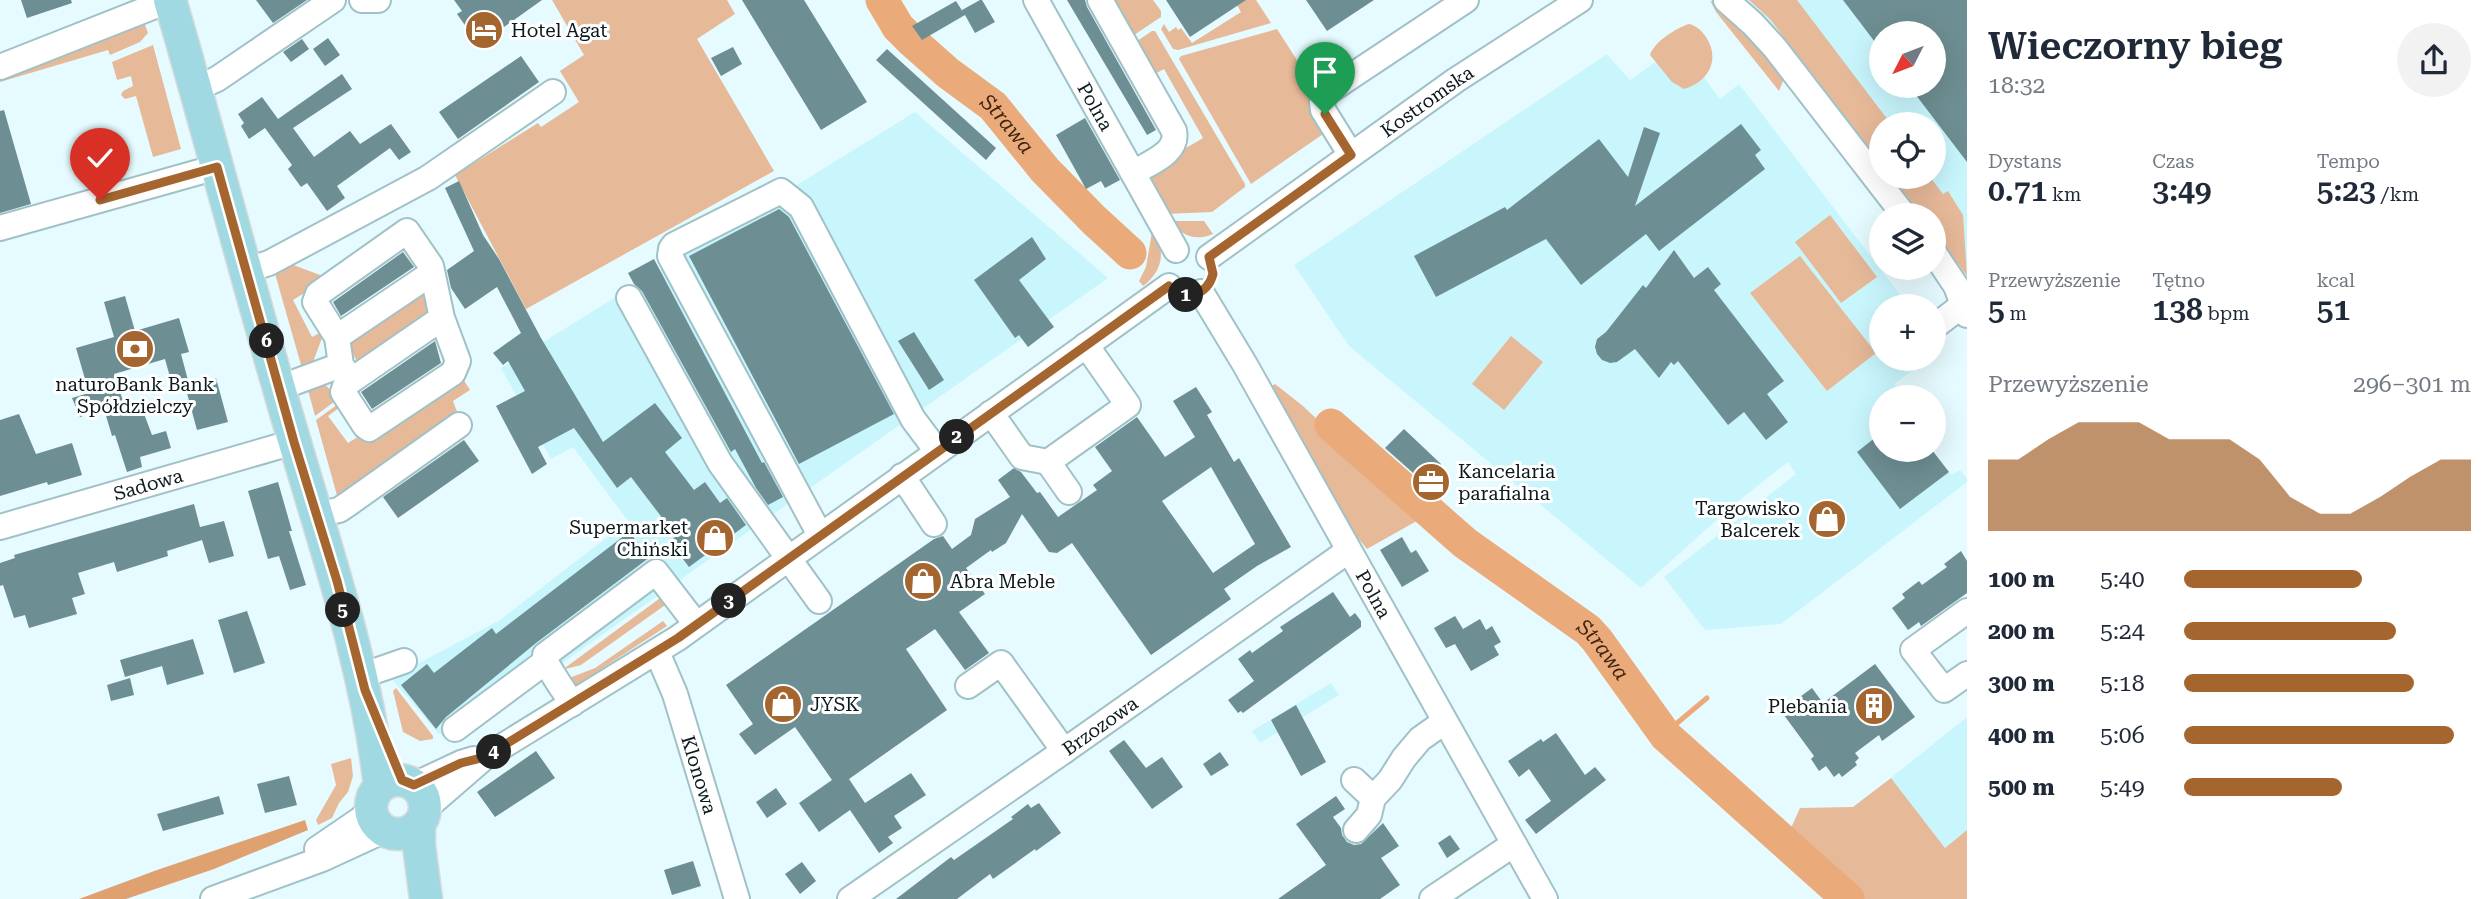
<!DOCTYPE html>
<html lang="pl">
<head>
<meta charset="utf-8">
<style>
  :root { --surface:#fff; --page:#f2f2f3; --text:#1f2937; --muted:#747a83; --accent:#a5652f }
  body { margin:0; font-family:"Roboto Serif",serif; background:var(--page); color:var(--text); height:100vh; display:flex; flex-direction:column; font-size:26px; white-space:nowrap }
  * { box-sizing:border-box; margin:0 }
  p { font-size:23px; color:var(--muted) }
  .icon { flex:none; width:38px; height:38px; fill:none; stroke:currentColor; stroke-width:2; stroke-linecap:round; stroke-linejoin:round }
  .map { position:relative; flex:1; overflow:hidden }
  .drawer { display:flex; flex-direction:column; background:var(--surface); width:525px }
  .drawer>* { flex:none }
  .needle { width:46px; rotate:228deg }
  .tools { position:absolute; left:1869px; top:21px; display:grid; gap:14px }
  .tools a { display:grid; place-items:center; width:77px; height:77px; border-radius:50%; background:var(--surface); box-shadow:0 7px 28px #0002; font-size:35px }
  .pin { position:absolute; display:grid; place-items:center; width:60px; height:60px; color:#fff; margin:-72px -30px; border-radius:50% 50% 50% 0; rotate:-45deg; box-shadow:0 0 7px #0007 }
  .pin .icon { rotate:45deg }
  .km { position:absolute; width:35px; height:35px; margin:-18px; border-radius:50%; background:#222; color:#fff; font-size:19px; line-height:35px; text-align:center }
  .round { display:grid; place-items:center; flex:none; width:74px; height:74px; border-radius:37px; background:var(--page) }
  .headline { display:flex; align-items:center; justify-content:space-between; height:119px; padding:0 21px }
  h1 { font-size:38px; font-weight:600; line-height:52px }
  .metrics { display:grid; grid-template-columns:repeat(3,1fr); gap:10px; height:119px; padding:7px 21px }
  .metrics div { display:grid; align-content:center }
  .metrics b { font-size:30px; font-weight:600 }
  .metrics small { font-size:19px; font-weight:400 }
  .metrics p { font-size:19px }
  .chart { height:196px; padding:14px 21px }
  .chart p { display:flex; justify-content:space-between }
  .chart svg { width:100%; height:126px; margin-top:7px; fill:var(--accent); opacity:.7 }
  ul { padding:0 21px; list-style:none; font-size:23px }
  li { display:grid; grid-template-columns:112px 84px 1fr; align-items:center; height:52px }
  li i { height:18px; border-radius:9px; background:var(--accent) }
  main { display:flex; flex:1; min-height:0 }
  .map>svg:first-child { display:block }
</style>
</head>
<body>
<main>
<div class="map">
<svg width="1967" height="899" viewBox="0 0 1967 899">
  <rect width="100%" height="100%" fill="#e6fbff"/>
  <path fill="#c9f6fd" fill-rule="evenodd" d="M1745,0H1967V282L1934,236V215H1917L1887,177H1934V124H1881V169L1761,16ZM1881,33H1934V86H1881Z
    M1607,54L1630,80L1657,61L1703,76L1720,99L1739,84L1908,305L1881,306V359H1905L1913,370L1894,384L1904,397H1881V450H1932L1951,475L1960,470L1967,478V482L1781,624L1705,630L1664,577L1796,474L1788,462L1732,506L1641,588L1349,346L1294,265Z
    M915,112L1108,278L460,735L439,734L391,678L500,620L628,521L573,447L551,459L501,368Z
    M1331,683L1339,695L1260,743L1252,731Z
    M1967,717V830L1945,848L1891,778Z"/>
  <path fill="#e6b999" d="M552,0H727L735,14L697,39L774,171L526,309L455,175L538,123L541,127L579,102L560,71L584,55Z
    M1113,0H1153L1161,11V17L1131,37Z
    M1234,0H1256L1271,23L1178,50L1173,49L1161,29L1164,24L1169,32L1176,27L1178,30L1181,28L1192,43L1241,12Z
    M1710,0L1723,9L1785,76L1779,91L1716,12Z
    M1749,0H1797L1891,124H1881V163L1770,19Z
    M142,17L148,33L140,42L110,55L108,50L0,82V71L88,47Z
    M1689,24C1697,26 1701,30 1706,37C1721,60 1708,82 1684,89L1672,82L1650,55C1654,42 1676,28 1689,24Z
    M1277,29L1311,82L1312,98L1326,132L1251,184L1179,59L1181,56Z
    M1152,31H1155L1245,184V187L1212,212L1166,214L1149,180C1155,161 1186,149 1203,138L1164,69L1151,76L1134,43Z
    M153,45L181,149L153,157L136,96L125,99L121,95L123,91L133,86L131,76L117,80L112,62Z
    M1892,177H1930L1943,194L1948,191L1963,215L1967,276L1934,232V215H1921Z
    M1830,215L1877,277L1841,303L1795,242Z
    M1170,221H1204L1213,234C1194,242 1182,235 1170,221Z
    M1152,232C1168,251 1161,273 1143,286L1139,281L1146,267Z
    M1800,256L1876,353L1827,391L1750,293Z
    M288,263L328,278L293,300L312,337L325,330L310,370L303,372L274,270Z
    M426,283L435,310L360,368L346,339Z
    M1511,336L1543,362L1504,410L1472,384Z
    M460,374L470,390L453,401L459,417L338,499L316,420L341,402L343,405L328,416L348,443Z
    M324,383L338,399L315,416L308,390Z
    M1275,384L1303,406L1422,518L1367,549L1358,538L1352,539L1267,389Z
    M663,596L668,603L581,665L562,670Z
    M663,621L667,626L575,686L564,680L595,668Z
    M396,688L433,736V739L420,741L403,732L393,691Z
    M351,758L353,776L348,792L339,803L332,818L318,825L316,820L336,785L331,764Z
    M1891,778L1945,848L1967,830V899H1856L1787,837L1800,808L1853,807Z"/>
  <path fill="#e0a171" d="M305,820L308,830L214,869L126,899H79L157,870Z"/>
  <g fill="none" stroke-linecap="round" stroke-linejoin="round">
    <path stroke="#ebaa7a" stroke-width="5" d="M1664,734L1707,698"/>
    <g stroke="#ebaa7a" stroke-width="33">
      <path id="s1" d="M882,0L898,27L913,42L948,73L993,106L1045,170L1094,220L1130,253"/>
      <path id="s2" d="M1331,425L1465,543L1588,630L1597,640L1666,736L1848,899"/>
    </g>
  </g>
  <path fill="#6d8e92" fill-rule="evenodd" d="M21,0H71L72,3L27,18Z
    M256,0H307L273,23Z
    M454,0H542L479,45L457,14L462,11Z
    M742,0H804L867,102L821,130Z
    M980,0H982L995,22L975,33L965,15L922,40L912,26L956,1L963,12L962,10Z
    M1067,0H1085L1087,7L1156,130L1147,135Z
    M1166,0H1246L1190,37Z
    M1306,0H1374L1327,31Z
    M1843,0H1967V162L1909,86H1934V33H1881V50Z
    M328,38L340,55L325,66L313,49Z
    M302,39L309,49L291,62L283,52Z
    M733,47L742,64L721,76L711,58Z
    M887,49L996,148L986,160L876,60Z
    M521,56L539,82L458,139L439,112Z
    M342,74L352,89L293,128L314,157L350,131L360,144L391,124L411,152L399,160L390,148L337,186L345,198L327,211L307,183L301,187L288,169L292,165L265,128L249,139L241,126L244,123L238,114L262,97L278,119Z
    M4,110L31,204L0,213V111Z
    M1085,118L1120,180L1105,188L1101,181L1086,189L1056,135Z
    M1741,124L1761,150L1755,155L1765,169L1659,251L1646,234L1581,285L1546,239L1436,297L1414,256L1505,207L1507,210L1599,139L1628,177L1644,127L1660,133L1635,206Z
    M459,181L483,235L499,259L541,338L603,442L655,403L682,438L665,452L694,490L705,482L720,503L727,498L746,525L689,567L670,542L676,536L631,477L617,488L574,428L538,447L547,464L532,474L496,406L525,391L508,361L503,365L493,353L521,333L497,287L465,309L451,288L447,270L474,251L445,188Z
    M779,209L789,217L894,414L799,464L689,256Z
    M1032,237L1046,259L1019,280L1054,327L1028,347L1019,335L1015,338L974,280Z
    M1674,250L1694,278L1708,267L1721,284L1714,290L1784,381L1767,394L1788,422L1766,440L1744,412L1728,425L1678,361L1674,365L1671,362L1659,378L1635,349L1617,362L1610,363L1602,360L1597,354L1595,347L1597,339L1606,332L1643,285L1646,288Z
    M403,252L414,267L341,316L333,302Z
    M654,259L762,463L764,462L783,497L768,505L756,488L735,449L731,452L642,291L634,284L628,273Z
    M125,296L135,331L179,318L189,352L181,354L189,384L173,388L165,359L114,374L125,407L140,403L152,435L166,431L171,448L140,457L142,467L127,472L115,435L112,436L104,409L80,417L72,398L89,393L76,348L114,337L104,302Z
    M914,332L944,380L929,390L898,341Z
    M435,341L441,363L372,409L361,392Z
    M216,378L228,422L197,430L185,386Z
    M1196,387L1212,412L1207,415L1234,462L1239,458L1291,547L1257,566L1224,589L1231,599L1151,655L1072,543L1057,553L1049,552L1022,514L1006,543L992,552L991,550L966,568L985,594L959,612L989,653L965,670L935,629L906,649L947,710L849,779L865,803L911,773L926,795L894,816L902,828L888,837L893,843L879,853L850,810L819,832L799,803L832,780L795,727L755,755L739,734L753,724L726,685L934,539L943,536L952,549L971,535L975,519L1010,497L998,480L1014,468L1021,472L1037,493L1040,492L1058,517L1097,490L1093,485L1112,471L1095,447L1137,417L1165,457L1195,437L1173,401ZM1211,467L1255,544L1213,573L1162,501Z
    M19,414L36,454L72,443L82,475L48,485L47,482L0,496V420Z
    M1404,429L1441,464L1440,466L1445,471L1430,488L1385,448Z
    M1881,433V450H1932L1949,472L1900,509L1857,452Z
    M464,440L479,461L398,518L383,497Z
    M278,482L292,531H289L306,585L290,590L279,556L268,559L248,491Z
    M194,504L200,527L224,521L234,556L209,563L202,540L167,551L168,556L117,572L114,562L78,573L85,594L72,598L77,614L29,628L25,615L14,618L3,585L0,586V563L15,558L14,555L45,546Z
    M629,532L650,557L536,643L446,717L436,729L401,685L427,664L434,673L492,628L496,634Z
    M1402,537L1411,553L1416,550L1429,571L1402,587L1380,550Z
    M1961,551L1967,561V593L1921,626L1919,622L1908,630L1892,608L1905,598L1902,594L1919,581L1922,585L1947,567L1944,564Z
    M1333,592L1350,617L1355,613L1361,621V627L1243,713L1241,711L1238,713L1228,700L1254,681L1238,659L1250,650L1252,653L1283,631L1280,627Z
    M247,611L265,663L234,673L218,620Z
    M1455,616L1463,629L1480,619L1486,630L1492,626L1501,642L1494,646L1499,655L1471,671L1455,644L1446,648L1434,628Z
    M193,639L204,674L167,685L162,666L125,677L120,660Z
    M1875,664L1915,717L1882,741L1879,735L1855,753L1859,758L1855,762L1857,765L1842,777L1839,773L1834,777L1826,766L1819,771L1811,759L1814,756L1781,711L1812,688L1823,703Z
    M130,678L134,695L111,701L107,685Z
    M1296,705L1326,762L1301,776L1271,720Z
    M1556,733L1585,775L1595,767L1606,780L1536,834L1525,820L1551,801L1529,769L1519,777L1508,761L1541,739L1543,742Z
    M1124,740L1146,768L1162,757L1183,787L1152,809L1109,751Z
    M536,751L555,778L495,817L477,792Z
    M1220,752L1229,765L1211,776L1203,764Z
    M289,776L297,805L265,813L257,784Z
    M776,788L787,804L767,818L756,802Z
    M219,796L224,814L163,831L157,814Z
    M1336,796L1345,809L1333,817L1341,828L1342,835L1347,842L1354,845L1361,844L1383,823L1399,846L1381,858L1400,885L1380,899H1278L1326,865L1296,824Z
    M1039,803L1061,833L1036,851L1035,849L993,879L990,874L957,899H896L951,857L954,860L1013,819L1011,817L1028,804L1031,808Z
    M1450,835L1460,849L1447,858L1438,843Z
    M693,861L701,886L672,895L664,870Z
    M802,862L816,881L800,894L785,874Z"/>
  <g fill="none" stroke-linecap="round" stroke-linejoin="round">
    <defs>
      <g id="minor">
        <path d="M362,0H378"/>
        <path id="s3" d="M1036,0L1176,250"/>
        <path d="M1100,0L1174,131C1179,153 1149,163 1133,173"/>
        <path d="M1726,0L1753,24L1775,48L1904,215"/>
        <path d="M0,67L170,0"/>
        <path d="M195,89L217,79L333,0"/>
        <path d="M1351,155L1323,110L1322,102L1326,93L1466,0"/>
        <path d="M0,228L217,167"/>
        <path d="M1934,253L1956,286L1967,315"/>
        <path id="s4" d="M1209,257L1456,80L1580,0"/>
        <path d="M247,270L269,263L428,178L553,92"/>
        <path id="s5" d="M1201,292L1244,363L1545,899"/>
        <path d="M629,298L720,463L819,601"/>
        <path d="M1934,327L1964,304"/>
        <path d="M337,337L432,273"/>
        <path d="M352,380L345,386L343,392L365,426L369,429L453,373L458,361L442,318L352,380L341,365L337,337L315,302L318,294L407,231L431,266L442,318"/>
        <path d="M279,388L341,365"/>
        <path d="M991,413L1022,457L1048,462"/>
        <path d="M902,476L934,524"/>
        <path d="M1069,492L1048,462L1128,405L1086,345"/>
        <path d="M315,515L339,510L348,504L459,425"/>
        <path id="s6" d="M0,527L294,442"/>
        <path d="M820,535L670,256L671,249L674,245L781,191L801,207L913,419L937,451"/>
        <path d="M1967,611L1913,650L1944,690L1967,674"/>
        <path id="s7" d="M657,652L675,694L737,899"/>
        <path d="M361,676L404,661"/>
        <path d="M968,686L1001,663L1064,751"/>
        <path d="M572,704C566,693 544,664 545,655L656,572L696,624"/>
        <path d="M455,729L545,662"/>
        <path d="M1354,780L1373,798"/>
        <path d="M414,785L461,763L474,759"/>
        <path d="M425,809L485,757L678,638L1169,286"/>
        <path d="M1356,830L1369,815L1373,798L1390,780L1404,758L1420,739L1444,722"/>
        <path d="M317,849L361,819L371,808"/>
        <path d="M213,899L322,859L385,830"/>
        <path id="s8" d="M850,899L1064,751L1348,551"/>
        <path d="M1432,899L1514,844"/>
      </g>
      <path id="major" d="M170,0C213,147 251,296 295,443C328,556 367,669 380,787
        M371 807a27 27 0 1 1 54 0a27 27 0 1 1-54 0Z
        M419,824V846L426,899"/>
    </defs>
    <use href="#minor" stroke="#a0c2c7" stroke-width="28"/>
    <use href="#major" stroke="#d8dadb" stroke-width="35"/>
    <use href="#minor" stroke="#fff" stroke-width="24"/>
    <use href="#major" stroke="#a0d9e1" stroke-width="32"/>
  </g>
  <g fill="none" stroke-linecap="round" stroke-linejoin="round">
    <defs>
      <path id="route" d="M100,200L217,167L294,442L337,581L365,690L402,780L414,785L461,763L485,757L678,638L1169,286C1185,301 1207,296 1213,274L1209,257L1351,155L1325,114"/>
    </defs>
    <use href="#route" stroke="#fff" stroke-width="14"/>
    <use href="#route" stroke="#a5652f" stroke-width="9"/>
  </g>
  <defs>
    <symbol id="hotel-disc" viewBox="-11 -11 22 22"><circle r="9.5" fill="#a5652f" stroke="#fff"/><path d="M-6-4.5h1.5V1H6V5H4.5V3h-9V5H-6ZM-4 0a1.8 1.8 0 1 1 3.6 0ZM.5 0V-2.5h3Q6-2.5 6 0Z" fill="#fff"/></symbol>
    <symbol id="bank-disc" viewBox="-11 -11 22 22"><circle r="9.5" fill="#a5652f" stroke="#fff"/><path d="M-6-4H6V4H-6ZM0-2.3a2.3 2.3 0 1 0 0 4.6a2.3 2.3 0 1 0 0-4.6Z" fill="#fff"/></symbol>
    <symbol id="office-disc" viewBox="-11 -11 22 22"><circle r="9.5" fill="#a5652f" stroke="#fff"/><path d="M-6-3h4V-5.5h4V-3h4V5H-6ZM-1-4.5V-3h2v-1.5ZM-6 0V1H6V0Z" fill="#fff"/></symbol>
    <symbol id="shop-disc" viewBox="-11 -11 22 22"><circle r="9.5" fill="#a5652f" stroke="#fff"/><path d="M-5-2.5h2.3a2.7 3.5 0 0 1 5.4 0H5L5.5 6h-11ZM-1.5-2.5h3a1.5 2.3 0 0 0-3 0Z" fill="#fff"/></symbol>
    <symbol id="building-disc" viewBox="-11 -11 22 22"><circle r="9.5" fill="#a5652f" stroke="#fff"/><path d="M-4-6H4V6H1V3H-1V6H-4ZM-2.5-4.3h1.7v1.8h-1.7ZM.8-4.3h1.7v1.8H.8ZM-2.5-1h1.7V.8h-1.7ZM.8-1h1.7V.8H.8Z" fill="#fff"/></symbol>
  </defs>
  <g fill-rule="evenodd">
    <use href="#hotel-disc" x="462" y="8" width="44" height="44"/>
    <use href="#bank-disc" x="113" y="327" width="44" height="44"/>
    <use href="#office-disc" x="1409" y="460" width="44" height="44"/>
    <use href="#shop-disc" x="1805" y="497" width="44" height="44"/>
    <use href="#shop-disc" x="693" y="516" width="44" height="44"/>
    <use href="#shop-disc" x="901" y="559" width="44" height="44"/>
    <use href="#shop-disc" x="761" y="682" width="44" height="44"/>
    <use href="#building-disc" x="1852" y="684" width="44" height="44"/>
  </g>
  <g text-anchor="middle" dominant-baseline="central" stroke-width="6" stroke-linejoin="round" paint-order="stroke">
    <g font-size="19" fill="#0d1a1c" stroke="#fff" text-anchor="start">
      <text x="511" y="30">Hotel Agat</text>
      <text x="135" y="384" text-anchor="middle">naturoBank Bank<tspan x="135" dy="22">Spółdzielczy</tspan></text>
      <text x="1458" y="471">Kancelaria<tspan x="1458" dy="22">parafialna</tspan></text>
      <text x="1800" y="508" text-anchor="end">Targowisko<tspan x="1800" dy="22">Balcerek</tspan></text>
      <text x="688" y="527" text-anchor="end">Supermarket<tspan x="688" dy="22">Chiński</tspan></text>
      <text x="950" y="581">Abra Meble</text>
      <text x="810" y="704">JYSK</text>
      <text x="1847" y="706" text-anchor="end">Plebania</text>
    </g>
    <g font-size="19" fill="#0d1a1c" stroke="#fff">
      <text stroke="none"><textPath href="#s4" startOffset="268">Kostromska</textPath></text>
      <text stroke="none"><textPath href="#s3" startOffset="122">Polna</textPath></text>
      <text stroke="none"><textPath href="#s6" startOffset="154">Sadowa</textPath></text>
      <text stroke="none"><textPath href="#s5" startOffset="348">Polna</textPath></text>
      <text stroke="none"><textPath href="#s8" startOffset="304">Brzozowa</textPath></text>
      <text stroke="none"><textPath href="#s7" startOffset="130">Klonowa</textPath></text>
    </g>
    <g font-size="21" font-style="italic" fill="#3f2510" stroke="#fff">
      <text stroke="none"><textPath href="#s1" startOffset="178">Strawa</textPath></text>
      <text stroke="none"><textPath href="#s2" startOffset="354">Strawa</textPath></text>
    </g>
  </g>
</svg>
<div class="tools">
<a><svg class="needle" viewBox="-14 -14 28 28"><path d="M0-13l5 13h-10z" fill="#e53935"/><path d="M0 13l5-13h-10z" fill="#747a83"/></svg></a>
<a><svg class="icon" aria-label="locate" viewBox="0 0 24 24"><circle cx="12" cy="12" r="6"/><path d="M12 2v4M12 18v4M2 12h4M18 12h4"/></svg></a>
<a><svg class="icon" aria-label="layers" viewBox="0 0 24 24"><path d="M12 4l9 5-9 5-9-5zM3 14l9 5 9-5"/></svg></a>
<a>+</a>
<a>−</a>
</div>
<div class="pin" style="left:1325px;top:114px;background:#1e9e55"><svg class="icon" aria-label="arrive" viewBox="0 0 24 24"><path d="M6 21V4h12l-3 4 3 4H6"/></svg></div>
<div class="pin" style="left:100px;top:200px;background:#d93025"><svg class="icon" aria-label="check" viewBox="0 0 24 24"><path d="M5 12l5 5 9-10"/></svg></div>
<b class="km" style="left:1186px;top:295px">1</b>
<b class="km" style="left:957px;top:437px">2</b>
<b class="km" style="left:729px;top:601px">3</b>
<b class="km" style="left:494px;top:752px">4</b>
<b class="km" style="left:343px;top:610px">5</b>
<b class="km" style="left:267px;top:341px">6</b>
</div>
<section class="drawer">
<div class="headline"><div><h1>Wieczorny bieg</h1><p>18:32</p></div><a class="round"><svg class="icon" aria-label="share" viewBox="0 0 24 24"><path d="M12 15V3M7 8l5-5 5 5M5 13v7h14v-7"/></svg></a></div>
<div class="metrics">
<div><p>Dystans</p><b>0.71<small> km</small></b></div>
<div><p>Czas</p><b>3:49</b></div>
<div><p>Tempo</p><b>5:23<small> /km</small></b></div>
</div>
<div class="metrics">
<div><p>Przewyższenie</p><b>5<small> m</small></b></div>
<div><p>Tętno</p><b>138<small> bpm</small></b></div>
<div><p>kcal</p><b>51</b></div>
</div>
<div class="chart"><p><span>Przewyższenie</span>296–301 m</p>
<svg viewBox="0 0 160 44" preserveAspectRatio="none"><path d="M0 44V19L10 19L20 12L30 6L40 6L50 6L60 12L70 12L80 12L90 19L100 32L110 38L120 38L130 32L140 25L150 19L160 19V44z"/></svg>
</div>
<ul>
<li><b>100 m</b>5:40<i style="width:62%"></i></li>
<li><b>200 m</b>5:24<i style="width:74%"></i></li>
<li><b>300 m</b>5:18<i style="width:80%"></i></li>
<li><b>400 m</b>5:06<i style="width:94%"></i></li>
<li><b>500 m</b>5:49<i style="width:55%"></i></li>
</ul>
</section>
</main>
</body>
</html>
